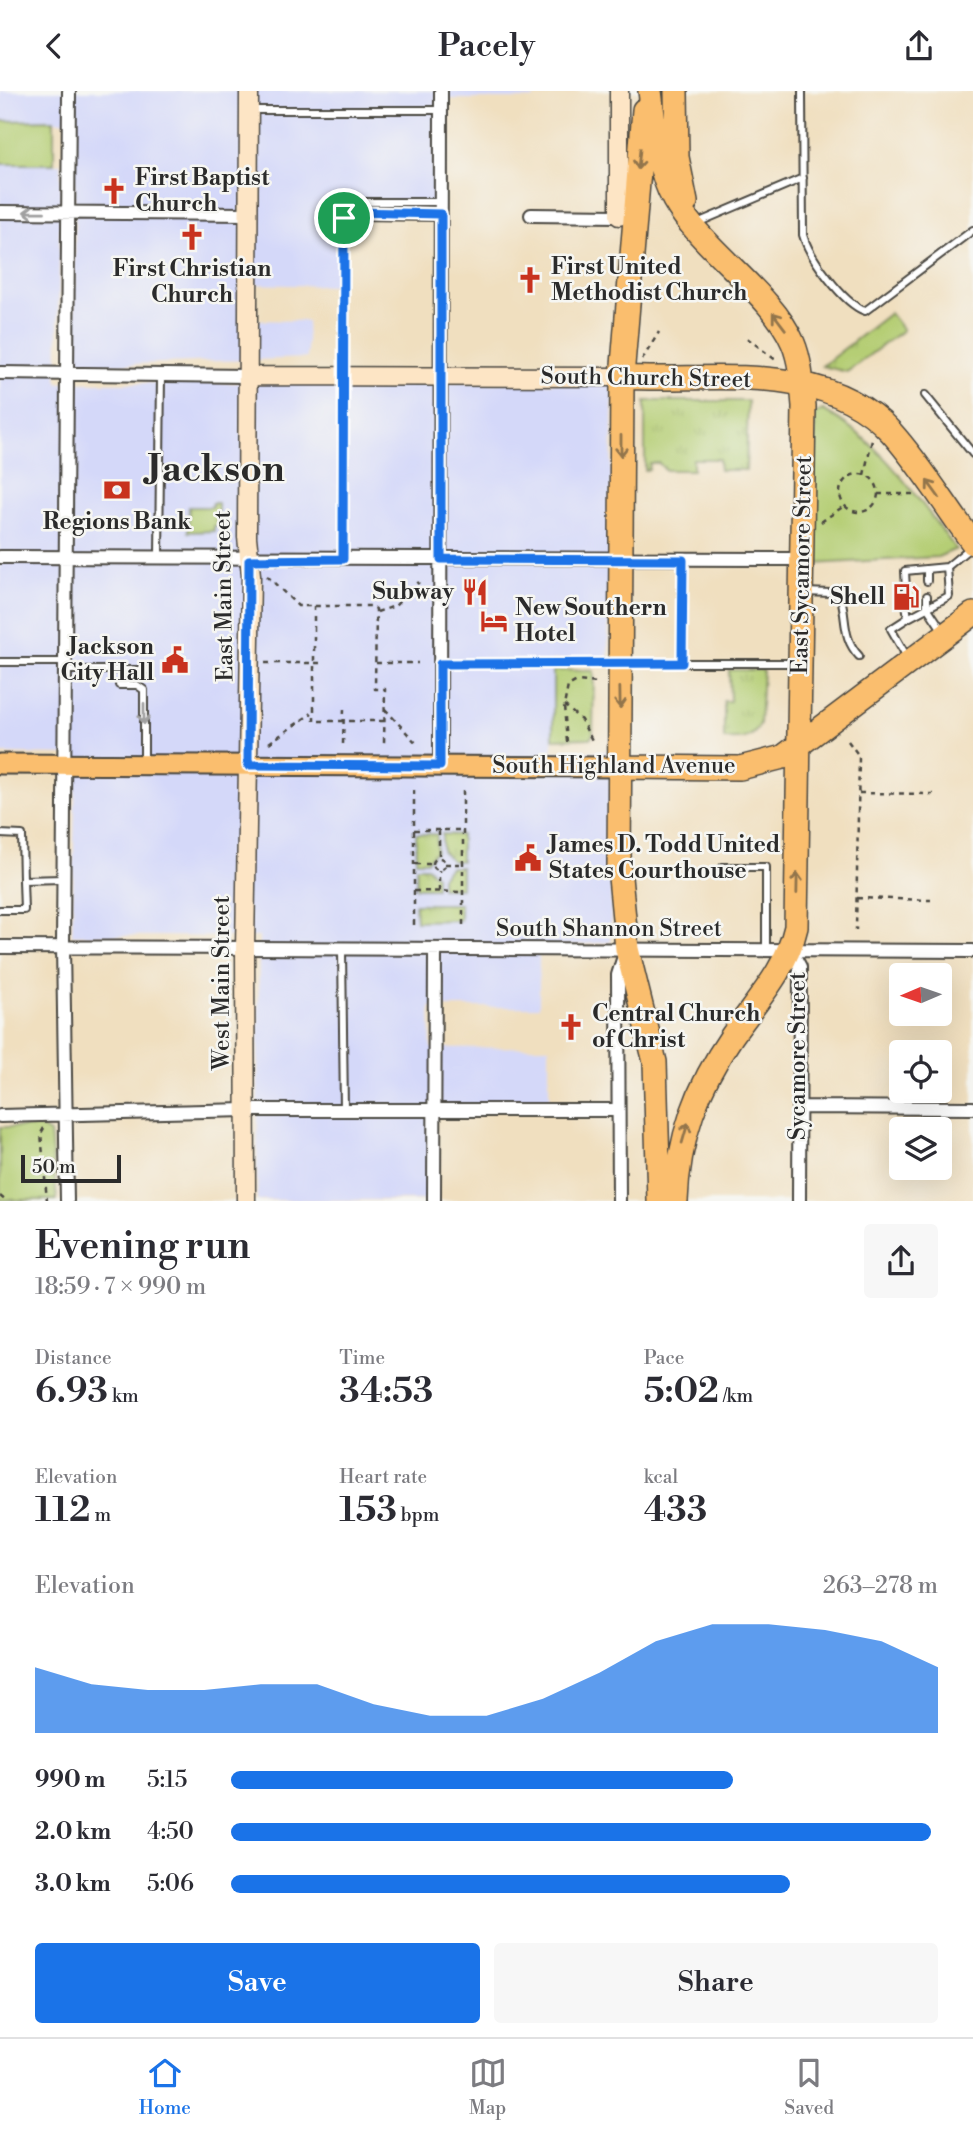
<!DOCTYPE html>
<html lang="en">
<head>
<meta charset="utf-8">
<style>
  :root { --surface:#fff; --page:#f7f7f7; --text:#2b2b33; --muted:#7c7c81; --line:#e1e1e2; --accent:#1a73e8 }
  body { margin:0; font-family:"Libre Bodoni",serif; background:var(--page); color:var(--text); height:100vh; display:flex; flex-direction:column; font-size:26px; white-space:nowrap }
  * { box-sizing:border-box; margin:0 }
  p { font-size:23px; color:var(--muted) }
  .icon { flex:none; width:38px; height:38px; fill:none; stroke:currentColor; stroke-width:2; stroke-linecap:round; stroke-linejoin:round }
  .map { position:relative; height:1110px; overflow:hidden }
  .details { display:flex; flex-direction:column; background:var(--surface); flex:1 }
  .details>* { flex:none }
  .needle { width:46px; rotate:268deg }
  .tools { position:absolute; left:889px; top:872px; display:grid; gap:14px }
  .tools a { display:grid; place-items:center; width:63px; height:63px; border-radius:7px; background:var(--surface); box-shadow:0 7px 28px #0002; font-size:35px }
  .scale { position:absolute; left:21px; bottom:18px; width:100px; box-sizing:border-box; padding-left:7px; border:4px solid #2b2b2b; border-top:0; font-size:19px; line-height:24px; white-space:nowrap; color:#2b2b2b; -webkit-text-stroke:5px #f6f6f2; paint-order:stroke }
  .pin { position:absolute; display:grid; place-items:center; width:60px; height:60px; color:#fff; margin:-30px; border:4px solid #fff; border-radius:50%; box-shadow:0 2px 7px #0007 }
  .round { display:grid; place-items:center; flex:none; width:74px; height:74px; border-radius:7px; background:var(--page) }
  .overview { display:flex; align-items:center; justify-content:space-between; height:119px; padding:0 35px }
  h1 { font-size:38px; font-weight:600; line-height:52px }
  .stats { display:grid; grid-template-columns:repeat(3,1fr); gap:10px; height:119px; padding:7px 35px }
  .stats div { display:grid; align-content:center }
  .stats b { font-size:35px; font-weight:600 }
  .stats small { font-size:19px; font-weight:400 }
  .stats p { font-size:19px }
  .chart { height:196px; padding:14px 35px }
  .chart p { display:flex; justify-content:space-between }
  .chart svg { width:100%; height:126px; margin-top:7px; fill:var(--accent); opacity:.7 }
  .cta { display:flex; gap:14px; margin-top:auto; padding:14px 35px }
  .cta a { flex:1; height:80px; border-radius:7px; background:var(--accent); color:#fff; font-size:28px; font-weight:600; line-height:80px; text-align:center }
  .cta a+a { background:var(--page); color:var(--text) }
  ul { padding:0 35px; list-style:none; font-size:23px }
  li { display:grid; grid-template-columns:112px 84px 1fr; align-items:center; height:52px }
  li i { height:18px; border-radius:9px; background:var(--accent) }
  header { display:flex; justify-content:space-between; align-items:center; height:91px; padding:0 35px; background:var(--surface); font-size:32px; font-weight:600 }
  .dock { display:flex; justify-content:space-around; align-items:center; height:98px; border-top:2px solid var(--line); background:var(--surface); font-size:19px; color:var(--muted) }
  .dock a { display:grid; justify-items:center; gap:4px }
  .dock .current { color:var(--accent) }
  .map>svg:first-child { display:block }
</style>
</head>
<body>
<header><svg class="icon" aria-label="back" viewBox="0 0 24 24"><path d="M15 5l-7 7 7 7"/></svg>Pacely<svg class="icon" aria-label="share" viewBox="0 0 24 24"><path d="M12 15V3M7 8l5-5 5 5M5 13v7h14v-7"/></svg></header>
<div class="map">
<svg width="973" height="1110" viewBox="0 0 973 1110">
  <defs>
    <pattern id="grass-tufts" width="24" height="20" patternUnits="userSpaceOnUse" patternTransform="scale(1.75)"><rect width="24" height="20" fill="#b5ce74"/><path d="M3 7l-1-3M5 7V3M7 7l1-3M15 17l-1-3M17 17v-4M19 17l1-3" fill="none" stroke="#9cb165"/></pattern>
  </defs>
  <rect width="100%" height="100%" fill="#f6f6f2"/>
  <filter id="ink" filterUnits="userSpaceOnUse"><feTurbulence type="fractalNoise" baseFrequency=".0143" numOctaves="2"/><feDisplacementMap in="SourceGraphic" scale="14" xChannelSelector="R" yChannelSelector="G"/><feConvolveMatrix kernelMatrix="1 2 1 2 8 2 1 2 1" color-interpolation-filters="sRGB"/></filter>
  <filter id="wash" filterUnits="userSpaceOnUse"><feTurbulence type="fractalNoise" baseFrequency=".00686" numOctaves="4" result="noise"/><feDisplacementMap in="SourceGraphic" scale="28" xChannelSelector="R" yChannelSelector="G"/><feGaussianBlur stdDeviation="1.57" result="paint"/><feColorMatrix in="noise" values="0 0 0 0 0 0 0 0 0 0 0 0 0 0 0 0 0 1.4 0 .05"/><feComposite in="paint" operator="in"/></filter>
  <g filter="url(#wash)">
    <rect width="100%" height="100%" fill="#f0dfbf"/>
    <path fill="#d4d8f9" d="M0,0H533L534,8H436L435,121L342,120L339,195L241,193V229L307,230V267L75,275V30H0Z
      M0,73H61L57,292H613L608,569H553L552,661L610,660L611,851L539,857V916H430L431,957L549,956V1013L429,1016V1109H257L259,846L72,844L76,664L0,663Z"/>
    <path fill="url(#grass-tufts)" stroke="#707c50" stroke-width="2" d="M890,222L903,239L847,281L822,275Z
      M645,310H748L746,379H720L719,368H693V379H665L659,372H650L649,379H645Z
      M212,412H218V435H214V440L188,441L189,416H212Z
      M729,579H763L760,633C753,649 740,649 724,648V610H730Z
      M416,743H437L436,760L427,770H416Z
      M442,743L461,744V770H452L442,760Z
      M416,776H427L436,785V797H416Z
      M450,776H461V797H441V786Z
      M415,813H460V829L416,830Z"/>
    <path fill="#b5ce74" stroke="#707c50" stroke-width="2" d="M54,29V73H0V30Z
      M823,319C884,352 915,405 956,458L938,466L813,473L815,323Z
      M553,579L594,580L593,643L590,647L553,648Z
      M0,1036H40L50,1042L57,1109H0Z"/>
  </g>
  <g filter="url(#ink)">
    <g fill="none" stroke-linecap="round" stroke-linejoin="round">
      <defs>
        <path id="lane" d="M802,0L803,144C809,166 844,213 865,220L973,139
          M251,19H441
          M354,111H440
          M697,132L803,87
          M925,304L973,363
          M159,466L161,284
          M343,466L344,127L354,122
          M927,490V478
          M906,499L905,480L947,476L971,456
          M805,501L831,502L841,507C847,529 842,547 859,565
          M927,505V516L943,540
          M906,513L908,527L891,538L907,566
          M908,527L949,505L947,476
          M0,571H64
          M625,572H796
          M682,572L683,469
          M441,573L614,572
          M64,579H149
          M119,594H137L144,599V672
          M0,743L22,744L23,789L63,788
          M723,776H766V859
          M0,819H24L23,789
          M342,859L344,1019"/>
        <path id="street" d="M0,121L248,123
          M354,122L441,123
          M531,124L619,125
          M0,282L248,285
          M0,466L804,468
          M440,675L441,0
          M0,856L973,860
          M791,859L800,876L799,1110
          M798,1016L973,1017
          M0,1025L246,1019H618
          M67,1110L63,856L69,0
          M434,1110L435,860
          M619,1110L618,884L625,862"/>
        <path id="secondary" d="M619,125V0
          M248,285L622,286
          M246,1110L245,858L251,484L247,446L249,0"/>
        <path id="primary" d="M0,673L620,676"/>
        <path id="highway" d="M650,0C655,36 656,76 674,109C702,159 772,202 793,252C801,271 802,294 804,315L796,836C786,880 757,909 732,945C697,996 678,1048 676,1110
          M676,0L677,66L686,111
          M644,19L622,286L619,776L627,858L655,971L659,1110
          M622,286C710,292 824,267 891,341C921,374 946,416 973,452
          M620,676L740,677L783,666L973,523"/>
      </defs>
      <use href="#lane" stroke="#494641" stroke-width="10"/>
      <use href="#street" stroke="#494641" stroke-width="16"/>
      <use href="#secondary" stroke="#494641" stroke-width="21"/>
      <use href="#primary" stroke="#494641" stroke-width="23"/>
      <use href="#highway" stroke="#494641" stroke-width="26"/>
      <path stroke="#494641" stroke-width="2.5" stroke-dasharray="5 5" stroke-linecap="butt" d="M747,247L777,270
        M642,269L659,241
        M840 402a19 19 0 1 1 38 0a19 19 0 1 1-38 0Z
        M864,384L872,349
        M878,403H916
        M821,431L844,415
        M267,485L298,515H370L376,518L375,598H385L384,653
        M314,515V630H384
        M377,521L395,515L419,491
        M265,572H325
        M376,572H418
        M564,614L581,629L593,651
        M385,618L418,654
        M848,650L859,665L856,839
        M567,651L564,615L568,595L577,590L597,592
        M269,652L312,622
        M343,653L344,617
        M463,699V834
        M859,702L933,703
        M414,739H463
        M439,739V767
        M433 773a6 6 0 1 1 12 0a6 6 0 1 1-12 0Z
        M415,773H433
        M445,773H462
        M414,800L463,801
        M439,801V779
        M857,807L931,809
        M414,834V698
        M44,1037L41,1042L47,1110
        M0,1105L6,1110"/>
      <use href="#lane" stroke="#fff" stroke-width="6"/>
      <use href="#street" stroke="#fff" stroke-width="12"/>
      <use href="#secondary" stroke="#fde5c5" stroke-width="18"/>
      <use href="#primary" stroke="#fabe6e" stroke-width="19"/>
      <use href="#highway" stroke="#fabe6e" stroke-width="23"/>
    </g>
    <defs><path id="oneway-shaft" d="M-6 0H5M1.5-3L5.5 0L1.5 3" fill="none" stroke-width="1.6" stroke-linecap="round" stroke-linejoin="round" transform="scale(1.75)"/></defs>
    <g stroke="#92744c">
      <use href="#oneway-shaft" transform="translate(639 68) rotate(96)"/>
      <use href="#oneway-shaft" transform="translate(779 230) rotate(-127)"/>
      <use href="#oneway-shaft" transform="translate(621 355) rotate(90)"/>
      <use href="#oneway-shaft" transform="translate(933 398) rotate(-126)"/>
      <use href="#oneway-shaft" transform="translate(620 607) rotate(89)"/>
      <use href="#oneway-shaft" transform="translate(797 792) rotate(-89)"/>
      <use href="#oneway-shaft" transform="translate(685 1042) rotate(-74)"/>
    </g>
    <g stroke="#a0a0a0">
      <use href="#oneway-shaft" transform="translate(34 121) rotate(-179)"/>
      <use href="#oneway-shaft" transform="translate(144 623) rotate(90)"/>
    </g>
  </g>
  <g fill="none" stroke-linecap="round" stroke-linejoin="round" filter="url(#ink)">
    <defs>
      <path id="route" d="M354,121L441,123V468L683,469L682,572L440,573V675L248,674L249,469L343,468L344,127Z"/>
    </defs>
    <use href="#route" stroke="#fff" stroke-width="14"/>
    <use href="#route" stroke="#1a73e8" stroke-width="9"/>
  </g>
  <defs>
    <symbol id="church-bare" viewBox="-9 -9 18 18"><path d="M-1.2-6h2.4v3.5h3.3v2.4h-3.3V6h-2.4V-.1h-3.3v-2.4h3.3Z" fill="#c8321e" stroke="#f6f6f2" stroke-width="2.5" paint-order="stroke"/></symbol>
    <symbol id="bank-bare" viewBox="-9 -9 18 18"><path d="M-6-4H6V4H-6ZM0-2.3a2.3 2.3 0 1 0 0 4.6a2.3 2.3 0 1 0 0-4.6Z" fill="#c8321e" stroke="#f6f6f2" stroke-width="2.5" paint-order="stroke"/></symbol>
    <symbol id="restaurant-bare" viewBox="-9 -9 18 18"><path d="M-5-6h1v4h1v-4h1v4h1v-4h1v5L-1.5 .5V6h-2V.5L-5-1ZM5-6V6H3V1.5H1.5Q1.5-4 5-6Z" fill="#c8321e" stroke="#f6f6f2" stroke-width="2.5" paint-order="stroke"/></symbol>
    <symbol id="fuel-bare" viewBox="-9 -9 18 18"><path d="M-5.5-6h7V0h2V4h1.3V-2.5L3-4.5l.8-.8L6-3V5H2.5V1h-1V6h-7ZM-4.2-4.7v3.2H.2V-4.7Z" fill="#c8321e" stroke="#f6f6f2" stroke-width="2.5" paint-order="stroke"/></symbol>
    <symbol id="hotel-bare" viewBox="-9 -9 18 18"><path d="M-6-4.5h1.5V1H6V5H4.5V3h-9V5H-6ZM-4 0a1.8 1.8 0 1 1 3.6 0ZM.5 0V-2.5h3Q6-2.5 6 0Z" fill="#c8321e" stroke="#f6f6f2" stroke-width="2.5" paint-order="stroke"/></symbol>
    <symbol id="civic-bare" viewBox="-9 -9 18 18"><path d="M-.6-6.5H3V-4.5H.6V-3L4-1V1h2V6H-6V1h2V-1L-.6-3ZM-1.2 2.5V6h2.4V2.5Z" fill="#c8321e" stroke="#f6f6f2" stroke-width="2.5" paint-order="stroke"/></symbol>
  </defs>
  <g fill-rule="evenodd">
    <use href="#church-bare" x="95" y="81" width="38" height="38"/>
    <use href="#church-bare" x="173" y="127" width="38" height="38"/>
    <use href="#church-bare" x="511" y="170" width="38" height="38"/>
    <use href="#bank-bare" x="98" y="380" width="38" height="38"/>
    <use href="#restaurant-bare" x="456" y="482" width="38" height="38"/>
    <use href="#fuel-bare" x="887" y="487" width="38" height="38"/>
    <use href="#hotel-bare" x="475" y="511" width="38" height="38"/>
    <use href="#civic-bare" x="156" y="550" width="38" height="38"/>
    <use href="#civic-bare" x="509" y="748" width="38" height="38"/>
    <use href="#church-bare" x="552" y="917" width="38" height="38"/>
  </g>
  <g text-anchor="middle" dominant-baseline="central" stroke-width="5" stroke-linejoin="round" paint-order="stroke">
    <g font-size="23" font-weight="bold" fill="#2b2b2b" stroke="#f6f6f2" text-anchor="start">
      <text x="135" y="87">First Baptist<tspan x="135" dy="26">Church</tspan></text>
      <text x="551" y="176">First United<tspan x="551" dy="26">Methodist Church</tspan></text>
      <text x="192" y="178" text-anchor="middle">First Christian<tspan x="192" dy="26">Church</tspan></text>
      <text x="117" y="431" text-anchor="middle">Regions Bank</text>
      <text x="454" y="501" text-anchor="end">Subway</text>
      <text x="885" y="506" text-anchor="end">Shell</text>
      <text x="515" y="517">New Southern<tspan x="515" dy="26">Hotel</tspan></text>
      <text x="154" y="556" text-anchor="end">Jackson<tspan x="154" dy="26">City Hall</tspan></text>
      <text x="549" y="754">James D. Todd United<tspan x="549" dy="26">States Courthouse</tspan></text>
      <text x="592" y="923">Central Church<tspan x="592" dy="26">of Christ</tspan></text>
    </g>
    <g font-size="23" fill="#2b2b2b" stroke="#f6f6f2">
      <text transform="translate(646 287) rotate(1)">South Church Street</text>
      <text transform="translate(802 474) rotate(-89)">East Sycamore Street</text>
      <text transform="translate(224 505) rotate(-91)">East Main Street</text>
      <text x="614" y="675">South Highland Avenue</text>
      <text x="609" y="838">South Shannon Street</text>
      <text transform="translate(222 892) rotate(-90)">West Main Street</text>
      <text transform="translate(798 965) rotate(-90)">Sycamore Street</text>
    </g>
    <g font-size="37" font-weight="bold" fill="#2b2b2b" stroke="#f6f6f2">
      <text x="216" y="379">Jackson</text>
    </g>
  </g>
</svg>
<div class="tools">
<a><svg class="needle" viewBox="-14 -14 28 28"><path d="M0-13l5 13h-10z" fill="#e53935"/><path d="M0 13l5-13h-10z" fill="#7c7c81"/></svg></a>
<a><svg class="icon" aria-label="locate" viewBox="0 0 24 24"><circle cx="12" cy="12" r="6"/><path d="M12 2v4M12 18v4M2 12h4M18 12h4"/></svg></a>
<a><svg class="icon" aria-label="layers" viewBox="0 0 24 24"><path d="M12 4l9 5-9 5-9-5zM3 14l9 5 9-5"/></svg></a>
</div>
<div class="scale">50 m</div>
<div class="pin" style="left:344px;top:127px;background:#1e9e55"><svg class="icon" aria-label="arrive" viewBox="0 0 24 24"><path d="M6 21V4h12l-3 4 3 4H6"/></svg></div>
</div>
<section class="details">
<div class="overview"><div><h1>Evening run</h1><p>18:59 · 7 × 990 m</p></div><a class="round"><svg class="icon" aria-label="share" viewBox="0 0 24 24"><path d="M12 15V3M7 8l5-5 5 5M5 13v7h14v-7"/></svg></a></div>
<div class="stats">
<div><p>Distance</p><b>6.93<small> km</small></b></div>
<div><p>Time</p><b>34:53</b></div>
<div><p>Pace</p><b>5:02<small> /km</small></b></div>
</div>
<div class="stats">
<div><p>Elevation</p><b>112<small> m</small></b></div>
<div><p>Heart rate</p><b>153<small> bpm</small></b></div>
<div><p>kcal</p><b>433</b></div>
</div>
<div class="chart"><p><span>Elevation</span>263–278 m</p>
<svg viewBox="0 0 160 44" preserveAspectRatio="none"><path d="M0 44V21L10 27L20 29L30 29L40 27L50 27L60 34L70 38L80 38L90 32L100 23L110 12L120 6L130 6L140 8L150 12L160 21V44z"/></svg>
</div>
<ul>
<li><b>990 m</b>5:15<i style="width:71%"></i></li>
<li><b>2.0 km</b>4:50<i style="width:99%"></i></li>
<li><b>3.0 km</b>5:06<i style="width:79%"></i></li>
</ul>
<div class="cta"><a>Save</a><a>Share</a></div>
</section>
<nav class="dock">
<a class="current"><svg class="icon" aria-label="home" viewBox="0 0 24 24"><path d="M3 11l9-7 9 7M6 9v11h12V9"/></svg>Home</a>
<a><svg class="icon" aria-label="map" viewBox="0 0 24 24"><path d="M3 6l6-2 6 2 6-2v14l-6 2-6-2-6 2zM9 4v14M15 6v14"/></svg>Map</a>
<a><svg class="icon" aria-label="saved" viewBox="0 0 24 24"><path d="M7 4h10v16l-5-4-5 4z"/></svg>Saved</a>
</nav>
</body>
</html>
